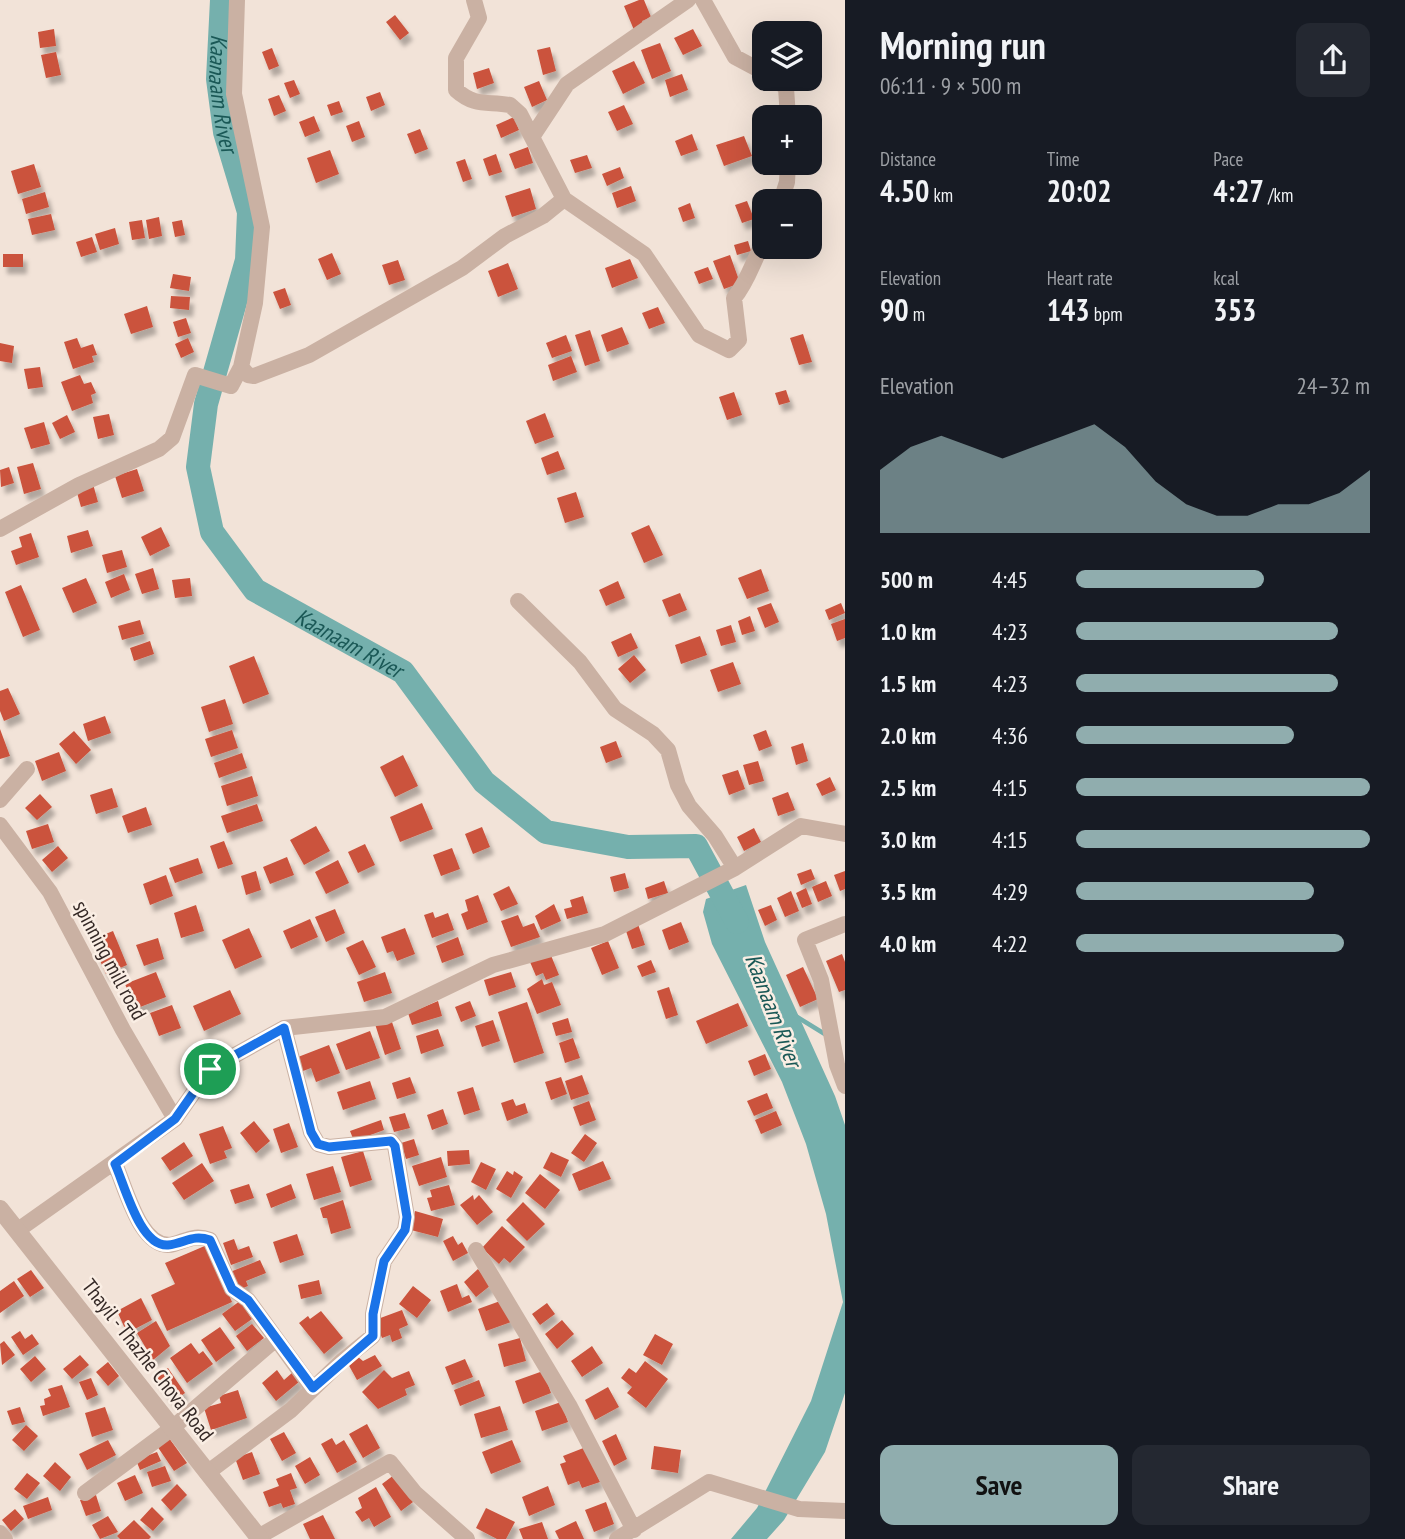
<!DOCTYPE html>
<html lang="en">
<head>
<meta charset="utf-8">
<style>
  :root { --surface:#171b24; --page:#242831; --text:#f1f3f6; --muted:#9ea1a6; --accent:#90adae }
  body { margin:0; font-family:"PT Sans Narrow",sans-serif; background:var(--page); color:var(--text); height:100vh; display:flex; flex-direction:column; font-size:26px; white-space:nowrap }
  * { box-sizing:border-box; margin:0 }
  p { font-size:23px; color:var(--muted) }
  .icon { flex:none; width:38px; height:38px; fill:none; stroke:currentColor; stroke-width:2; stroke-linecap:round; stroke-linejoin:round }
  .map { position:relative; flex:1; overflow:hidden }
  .sheet { display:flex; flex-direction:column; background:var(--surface); width:560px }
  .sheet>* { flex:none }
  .tools { position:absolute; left:752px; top:21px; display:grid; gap:14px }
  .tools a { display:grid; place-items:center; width:70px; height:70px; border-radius:14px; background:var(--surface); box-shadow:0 7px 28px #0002; font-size:35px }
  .pin { position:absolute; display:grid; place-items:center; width:60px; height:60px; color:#fff; margin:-30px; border:4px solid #fff; border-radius:50%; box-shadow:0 2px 7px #0007 }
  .round { display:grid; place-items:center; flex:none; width:74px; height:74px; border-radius:14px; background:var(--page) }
  .headline { display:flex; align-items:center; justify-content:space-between; height:119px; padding:0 35px }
  h1 { font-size:38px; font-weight:600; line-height:52px }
  .stats { display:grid; grid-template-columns:repeat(3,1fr); gap:10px; height:119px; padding:7px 35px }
  .stats div { display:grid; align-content:center }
  .stats b { font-size:30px; font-weight:600 }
  .stats small { font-size:19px; font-weight:400 }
  .stats p { font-size:19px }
  .chart { height:196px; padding:14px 35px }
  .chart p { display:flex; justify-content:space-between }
  .chart svg { width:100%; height:126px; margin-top:7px; fill:var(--accent); opacity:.7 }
  .primary-button { display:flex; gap:14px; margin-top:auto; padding:14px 35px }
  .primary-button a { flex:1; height:80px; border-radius:14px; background:var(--accent); color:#111; font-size:28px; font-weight:600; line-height:80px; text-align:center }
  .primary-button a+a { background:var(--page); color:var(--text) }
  ul { padding:0 35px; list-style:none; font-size:23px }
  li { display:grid; grid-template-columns:112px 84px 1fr; align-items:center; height:52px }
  li i { height:18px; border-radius:9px; background:var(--accent) }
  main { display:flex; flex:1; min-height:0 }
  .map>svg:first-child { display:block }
</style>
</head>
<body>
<main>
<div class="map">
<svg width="845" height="1539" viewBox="0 0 845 1539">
  <defs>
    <filter id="shadow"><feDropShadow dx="4" dy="7" stdDeviation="2" flood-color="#0004"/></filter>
  </defs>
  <rect width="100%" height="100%" fill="#f2e3d8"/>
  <path fill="#75b0ad" d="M746,885L765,942L835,1096L845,1125V1393L825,1452L784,1520L767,1539H731L757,1508L811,1401L843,1302L826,1214L806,1144L782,1082L712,944L703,912L706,899Z"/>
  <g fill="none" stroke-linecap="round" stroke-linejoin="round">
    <path stroke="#75b0ad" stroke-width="4.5" d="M794,1015L828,1036"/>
    <path stroke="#75b0ad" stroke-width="24" id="s1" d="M222,0L218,79L225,132L249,212L247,260L206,404L198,467L212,532L255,590L403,672L484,782L546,832L628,847L696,846L737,922"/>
  </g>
  <path fill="#cb523c" filter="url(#shadow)" d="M639,0H644L651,17L642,21L644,26L634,30L624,6Z
    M395,15L409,33L400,40L386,22Z
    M54,29L56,46L40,48L38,32Z
    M693,29L702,46L683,55L674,38Z
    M660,43L671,71L652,79L641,50Z
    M550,47L556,71L543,75L537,50Z
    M272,48L279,66L269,70L262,52Z
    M56,52L61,75L46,78L41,55Z
    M634,61L645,83L623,94L612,71Z
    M489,68L494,83L477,89L473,73Z
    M682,74L688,90L670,97L665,80Z
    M294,80L300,94L290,98L284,83Z
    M539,81L547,100L532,107L524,87Z
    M380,92L385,105L371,111L366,97Z
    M279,95L286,111L274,116L268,99Z
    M339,101L343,112L331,116L327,105Z
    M624,105L633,124L617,131L608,112Z
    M314,116L320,131L305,137L299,122Z
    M514,117L519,130L501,138L496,125Z
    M359,121L365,137L352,142L346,126Z
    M420,129L428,149L415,154L407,134Z
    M692,134L698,150L681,156L675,141Z
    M744,136L752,156L724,166L716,145Z
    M528,147L533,163L515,169L509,154Z
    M330,150L339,174L316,183L307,158Z
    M496,154L502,172L489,176L483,159Z
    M587,155L592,168L575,173L570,160Z
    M465,159L472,179L463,182L456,162Z
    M34,164L41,187L18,194L11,171Z
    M620,167L624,178L607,186L602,174Z
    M631,186L636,201L617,208L612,193Z
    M530,188L536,209L512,217L505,196Z
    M45,192L49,207L26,214L22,199Z
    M747,201L754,219L742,223L735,205Z
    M690,203L695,218L683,222L678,208Z
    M51,214L55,230L32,235L28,219Z
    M159,217L162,236L149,239L146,220Z
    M142,220L145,238L132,240L129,222Z
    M182,220L185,235L175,237L172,222Z
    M115,228L119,244L100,250L95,234Z
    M92,237L97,252L81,257L76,242Z
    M748,241L751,251L737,255L734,245Z
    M332,253L341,274L327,280L318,259Z
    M3,254H23V267H3Z
    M730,255L740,283L724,289L713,261Z
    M630,259L638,278L612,288L605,268Z
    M398,260L405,280L389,285L382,265Z
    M508,263L518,289L498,297L488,271Z
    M708,267L713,279L699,284L694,272Z
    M173,274L191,277L189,291L170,288Z
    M285,288L291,305L280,309L273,292Z
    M171,296L190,297L189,310L170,308Z
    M147,306L153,327L131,334L124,314Z
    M658,307L665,323L649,329L642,313Z
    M186,318L191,333L178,337L173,322Z
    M622,327L629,344L607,352L601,335Z
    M590,330L600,361L585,366L575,335Z
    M803,334L812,362L799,365L790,338Z
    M566,335L572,351L552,358L546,343Z
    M77,338L81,348L93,344L97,355L92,356L94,362L73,369L64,342Z
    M188,338L194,352L181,358L175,344Z
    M0,343L14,346L12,363L0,361Z
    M571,356L577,372L553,381L548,365Z
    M40,367L43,387L28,389L24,369Z
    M80,375L84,384L91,382L96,393L91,395L93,403L72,411L61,382Z
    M786,390L790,402L779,405L775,393Z
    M734,392L742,415L727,420L719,397Z
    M545,413L554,437L535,444L526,421Z
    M109,414L114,435L98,439L93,417Z
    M67,415L75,432L60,439L52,423Z
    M44,422L50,444L31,449L24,428Z
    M558,451L565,469L547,475L541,458Z
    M33,463L41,489L24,494L17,467Z
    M9,467L14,483L1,487L0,470Z
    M137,469L144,491L122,498L115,476Z
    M93,484L98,502L81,507L76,489Z
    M576,492L584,517L565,523L557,498Z
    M649,525L663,555L644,563L631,533Z
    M161,527L170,546L150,556L141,537Z
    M88,530L93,546L71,553L67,536Z
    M31,533L39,557L16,565L11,551L22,547L19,537Z
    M122,550L127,567L107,573L102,555Z
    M153,568L159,589L142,594L135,574Z
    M761,569L769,591L747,599L738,578Z
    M124,574L130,590L111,598L105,582Z
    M86,578L97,603L73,613L62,588Z
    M190,578L192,596L175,598L172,580Z
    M618,581L625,598L606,606L599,590Z
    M21,585L40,630L23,637L5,592Z
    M680,593L687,610L669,617L662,600Z
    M771,603L779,622L765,628L757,608Z
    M841,603L845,613L829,620L825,610Z
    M750,616L755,631L742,635L738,621Z
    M845,619V638L837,641L831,624Z
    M140,620L144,634L122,640L118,626Z
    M731,625L736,642L721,646L716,630Z
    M631,633L638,648L618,657L611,642Z
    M700,636L707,655L681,664L675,645Z
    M150,641L154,654L134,661L130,648Z
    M634,655L646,670L630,683L618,669Z
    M254,656L269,694L243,704L229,666Z
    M733,662L741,684L718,692L710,670Z
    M8,688L20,714L4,721L0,711V691Z
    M225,699L233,724L209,732L201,707Z
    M105,716L111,733L88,741L83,724Z
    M0,729L10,756L0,759Z
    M232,730L238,748L211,757L205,739Z
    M766,730L772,746L759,751L753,735Z
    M74,731L91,750L76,764L59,744Z
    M616,741L622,757L606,763L600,747Z
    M803,743L808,761L796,765L791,747Z
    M59,752L66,771L42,781L35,761Z
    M242,753L247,768L219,778L214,763Z
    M403,755L418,786L395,797L380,767Z
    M758,761L764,781L749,785L743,765Z
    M738,770L745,789L729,795L722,775Z
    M252,776L258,796L227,806L221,786Z
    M830,777L836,790L822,796L816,784Z
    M112,788L118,807L96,814L90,795Z
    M788,792L795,810L778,816L772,798Z
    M40,794L52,807L37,820L25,808Z
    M422,803L433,829L400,842L390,817Z
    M257,804L263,821L227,833L221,816Z
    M146,807L152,825L128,833L122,816Z
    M48,824L54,842L32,849L26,831Z
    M316,826L330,851L304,865L290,840Z
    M482,827L490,847L473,854L465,834Z
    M754,828L761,842L744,851L737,837Z
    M224,841L233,864L218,869L210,846Z
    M365,844L375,865L358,873L348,852Z
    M58,846L68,858L52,872L42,860Z
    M452,848L460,869L441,876L433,855Z
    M287,857L294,875L270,884L263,867Z
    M198,858L203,873L175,883L169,868Z
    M338,860L349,883L326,894L315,872Z
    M811,869L815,879L801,885L797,874Z
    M256,871L261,890L246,895L241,876Z
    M845,871V889L840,891L834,875Z
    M625,873L629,888L614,892L610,877Z
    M166,875L173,896L150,905L143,884Z
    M664,881L668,893L648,899L645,888Z
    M826,881L832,896L818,902L812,887Z
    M509,886L518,904L501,911L493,894Z
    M806,888L812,904L802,908L796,893Z
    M791,891L799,911L785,917L777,898Z
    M478,895L488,922L467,930L461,914L468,911L465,900Z
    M583,896L588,913L567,919L564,909L572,907L570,900Z
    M554,904L561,921L541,930L535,916Z
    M196,905L204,931L181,938L174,913Z
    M771,905L777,920L765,926L758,910Z
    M335,909L345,933L326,942L315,917Z
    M433,912L435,918L448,913L454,930L432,938L424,915Z
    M518,915L523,927L534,923L540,937L511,947L501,921Z
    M310,919L318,937L291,949L283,931Z
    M681,922L689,942L669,950L662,930Z
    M638,924L645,945L632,949L625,928Z
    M249,928L262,957L235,969L222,940Z
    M405,928L415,954L397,961L393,951L387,953L381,937Z
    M113,931L127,965L106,974L91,940Z
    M458,937L464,955L442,963L436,946Z
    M158,938L164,959L144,966L136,945Z
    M363,940L376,967L359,975L346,948Z
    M608,941L619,968L602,975L591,948Z
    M550,953L559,975L546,980L543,973L536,976L530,962Z
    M842,954L845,962V990L839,992L826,961Z
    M651,960L656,972L642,977L637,966Z
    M803,967L818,999L800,1007L786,975Z
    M156,972L166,997L135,1009L125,984Z
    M385,972L392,993L364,1002L357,982Z
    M511,972L516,987L489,996L484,980Z
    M542,979L544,985L552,982L561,1005L537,1014L527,989Z
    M669,987L678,1015L666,1019L657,991Z
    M230,990L241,1014L204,1031L193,1006Z
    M438,1001L442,1016L412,1025L407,1010L416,1005L419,1009Z
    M470,1001L476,1016L461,1022L455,1007Z
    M527,1002L544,1053L514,1063L498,1012Z
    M738,1003L748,1026L706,1044L696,1021Z
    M172,1005L181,1028L159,1036L150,1013Z
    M568,1018L572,1032L556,1036L552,1023Z
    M391,1019L401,1049L385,1055L375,1024Z
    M493,1020L500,1041L482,1047L475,1026Z
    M438,1029L444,1046L421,1054L416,1036Z
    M370,1031L380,1058L346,1070L336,1044Z
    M573,1038L580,1058L565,1063L559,1043Z
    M329,1045L340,1073L316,1082L311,1068L303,1071L298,1057Z
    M765,1054L771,1069L754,1076L748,1061Z
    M582,1075L589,1094L571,1100L565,1081Z
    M410,1077L416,1093L397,1099L392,1083Z
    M561,1077L567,1094L551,1100L545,1082Z
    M370,1081L376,1099L343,1110L337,1092Z
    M473,1087L480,1110L464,1115L457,1092Z
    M767,1093L773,1108L754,1116L747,1101Z
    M513,1099L516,1106L525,1103L528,1113L507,1121L501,1103Z
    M589,1101L596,1120L580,1126L573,1107Z
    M443,1109L448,1124L432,1130L427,1115Z
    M776,1111L782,1125L761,1134L755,1120Z
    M405,1113L410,1128L394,1132L389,1117Z
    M381,1120L384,1130L354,1141L350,1131Z
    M254,1121L270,1141L256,1153L240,1133Z
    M289,1123L298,1147L281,1153L273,1129Z
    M223,1126L232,1148L224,1151L227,1158L210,1164L199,1134Z
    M585,1134L597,1143L584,1162L571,1153Z
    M414,1139L419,1155L406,1159L401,1143Z
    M184,1142L193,1156L170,1171L161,1158Z
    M469,1150L470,1164L448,1166L447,1151Z
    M363,1151L372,1180L350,1187L341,1157Z
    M551,1152L569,1160L561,1177L543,1168Z
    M441,1157L447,1177L419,1186L412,1166Z
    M603,1161L611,1179L579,1191L572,1174Z
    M481,1162L496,1169L486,1190L471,1182Z
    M202,1163L214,1181L184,1200L172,1183Z
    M333,1166L341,1192L314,1200L306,1174Z
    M507,1171L513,1175L514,1171L523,1177L511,1198L496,1189Z
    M540,1174L560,1190L545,1209L525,1193Z
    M249,1184L254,1198L235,1204L230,1190Z
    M291,1184L296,1198L271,1208L266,1194Z
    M449,1185L455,1205L431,1211L427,1198L432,1197L430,1190Z
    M473,1195L474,1200L479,1195L493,1212L477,1225L460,1205Z
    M343,1200L351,1228L331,1234L327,1218H323L320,1208Z
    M523,1202L545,1224L527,1241L506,1220Z
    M415,1211L443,1219L438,1237L411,1230Z
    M502,1226L525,1247L510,1263L504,1258L499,1264L482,1248Z
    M297,1234L304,1255L280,1263L273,1242Z
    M453,1236L458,1245L462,1242L468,1253L453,1261L443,1241Z
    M234,1239L238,1250L249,1246L253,1257L231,1265L223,1243Z
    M207,1245L232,1302L167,1331L151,1295L175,1284L165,1263Z
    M260,1260L266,1273L246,1281L248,1286L238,1290L230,1272Z
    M478,1269L491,1285L476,1297L464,1282Z
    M31,1270L44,1288L30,1297L17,1279Z
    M319,1280L322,1294L301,1299L298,1285Z
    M14,1281L24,1296L0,1313V1291Z
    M457,1284L462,1298L469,1295L472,1302L448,1312L440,1291Z
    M413,1286L431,1300L417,1318L399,1304Z
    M141,1298L152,1320L127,1333L117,1311Z
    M503,1300L511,1322L486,1331L478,1309Z
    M240,1301L252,1319L235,1331L222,1314Z
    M547,1303L555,1314L540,1325L532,1314Z
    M402,1310L408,1325L399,1329L402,1338L392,1342L390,1335L382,1338L375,1320Z
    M321,1311L343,1338L324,1354L299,1323L308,1316L310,1319Z
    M562,1320L574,1334L557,1349L545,1334Z
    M156,1321L170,1346L153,1360L137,1333Z
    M252,1324L264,1338L247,1351L236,1336Z
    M220,1327L235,1348L216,1362L201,1340Z
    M20,1331L25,1339L32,1334L39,1344L23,1355L11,1337Z
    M655,1334L673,1344L662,1365L643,1355Z
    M520,1338L526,1361L504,1367L498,1344Z
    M4,1341L15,1355L2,1365L0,1344Z
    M191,1343L199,1354L203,1351L213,1364L187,1383L170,1358Z
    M592,1346L603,1363L582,1377L571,1361Z
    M80,1355L89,1365L72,1379L63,1369Z
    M375,1355L382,1366L357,1380L347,1362L357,1356L363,1361Z
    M35,1356L46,1369L31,1382L20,1369Z
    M465,1359L473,1377L452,1385L445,1367Z
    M645,1361L668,1379L646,1408L627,1393L632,1387L621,1378L629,1368L636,1373Z
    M108,1362L119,1376L108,1386L96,1372Z
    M168,1368L185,1393L172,1402L155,1377Z
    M277,1370L284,1380L293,1372L300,1381L276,1401L262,1383Z
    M384,1370L392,1378L409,1371L415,1385L405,1389L407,1395L378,1409L362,1392Z
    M543,1371L551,1393L523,1404L515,1381Z
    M91,1378L98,1395L87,1400L79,1382Z
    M479,1380L485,1396L460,1406L454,1390Z
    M62,1385L70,1407L43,1416L40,1406L45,1405L44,1399L51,1396L48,1389Z
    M608,1387L619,1407L595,1420L585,1400Z
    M238,1390L247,1418L211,1430L204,1408L221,1403L219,1396Z
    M561,1402L568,1422L542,1431L535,1411Z
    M500,1406L508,1430L481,1438L474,1414Z
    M20,1407L25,1422L12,1425L7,1411Z
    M105,1407L113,1430L92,1437L85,1413Z
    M367,1424L380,1448L363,1458L349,1434Z
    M26,1425L38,1436L24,1451L12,1440Z
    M284,1432L296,1453L282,1461L270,1439Z
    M616,1434L627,1459L614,1466L602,1441Z
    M169,1438L187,1463L174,1471L157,1446Z
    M332,1438L336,1445L344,1440L357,1462L337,1473L321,1444Z
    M108,1440L116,1455L87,1470L79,1454Z
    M512,1440L521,1462L491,1474L482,1452Z
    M654,1446L681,1450L678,1473L651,1469Z
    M586,1447L600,1482L582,1488L579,1481L568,1485L560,1464L566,1462L563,1456Z
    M157,1452L161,1461L140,1470L136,1460Z
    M252,1452L260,1474L243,1480L235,1458Z
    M310,1457L320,1475L305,1484L295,1466Z
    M55,1462L71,1477L60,1491L43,1476Z
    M165,1466L171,1481L152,1487L147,1472Z
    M27,1473L40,1483L27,1499L14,1489Z
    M291,1473L297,1488L290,1490L295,1504L283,1508L281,1503L269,1507L263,1492L279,1486L276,1479Z
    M135,1475L143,1493L125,1501L117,1483Z
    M394,1475L413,1502L401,1511L382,1484Z
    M177,1484L187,1495L171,1511L161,1500Z
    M548,1486L555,1505L529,1516L522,1497Z
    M376,1487L391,1517L374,1527L369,1518L362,1522L355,1512L362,1508L358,1498Z
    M96,1495L101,1511L86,1516L80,1500Z
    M48,1497L52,1510L28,1519L23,1506Z
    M606,1502L614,1524L594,1532L585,1510Z
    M152,1507L164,1519L153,1531L140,1520Z
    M486,1508L515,1522L506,1539H497L476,1528Z
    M15,1509L24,1519L11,1531L2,1520Z
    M323,1515L335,1539H310L303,1524Z
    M108,1516L118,1532L100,1539L92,1525Z
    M134,1520L151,1537L149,1539H120L117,1536Z
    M576,1521L584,1539H559L555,1531Z
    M542,1522L548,1539H523L519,1529Z"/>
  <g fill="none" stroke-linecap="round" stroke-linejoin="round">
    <path stroke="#cab1a3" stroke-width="16" d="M474,0L479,18L456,58V90C475,107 487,101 510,105L520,114L564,199L644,254L699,335L729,350L739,340L734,298C749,280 753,260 765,240
      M703,0L735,57L765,73
      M776,79L786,88L788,117
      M532,137L567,84L688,0
      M781,201L787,182L788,163
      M241,367L248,375L254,376L309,355L462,268L505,236L543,216L564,199
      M0,529L79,485L159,449L172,438L195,375L231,386L241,367L255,303L262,227L234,94L237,0
      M518,601L580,662L615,709L653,734L668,750L678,785L689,806L715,836L735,868
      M0,800L27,769
      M0,825L50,892L123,1030L175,1119
      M845,924L805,940L821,980L837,1065L845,1086
      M115,1164C126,1188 141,1253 174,1244C188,1240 195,1234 210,1240L232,1289L248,1300L312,1388
      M18,1230L175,1119L210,1069L284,1028L385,1017L493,965L605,934L735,868L801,826L845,834
      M476,1250L569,1405L634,1530
      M207,1473L291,1410L342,1361L373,1336V1314L384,1261L405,1230L407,1217L395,1146L391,1141L329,1147L318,1144L311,1132L284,1028
      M85,1493L171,1429L276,1339
      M0,1533L5,1539
      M258,1537L390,1462L415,1493L467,1539
      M617,1539L709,1482L799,1509L845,1511"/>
    <path stroke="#cab1a3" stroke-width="18" d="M0,1209L260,1539"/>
  </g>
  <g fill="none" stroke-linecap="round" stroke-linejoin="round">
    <defs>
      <path id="route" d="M284,1028L311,1132L318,1144L329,1147L391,1141L395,1146L407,1217L405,1230L384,1261L373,1314V1336L313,1388L248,1300L232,1289L210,1240C193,1234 185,1243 168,1245C140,1247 125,1186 115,1164L175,1119L210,1069Z"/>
    </defs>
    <use href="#route" stroke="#fff" stroke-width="14"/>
    <use href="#route" stroke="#1a73e8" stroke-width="9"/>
  </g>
  <g text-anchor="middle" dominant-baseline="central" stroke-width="5" stroke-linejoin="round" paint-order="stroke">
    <g font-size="21" fill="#352926" stroke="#faeee4">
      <text transform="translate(110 960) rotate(62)">spinning mill road</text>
      <text transform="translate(148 1360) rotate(52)">Thayil - Thazhe Chova Road</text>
    </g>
    <g font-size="23" font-style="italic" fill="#1a5856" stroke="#faeee4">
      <text stroke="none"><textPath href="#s1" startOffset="94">Kaanaam River</textPath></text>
      <text stroke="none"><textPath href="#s1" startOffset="724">Kaanaam River</textPath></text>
      <text transform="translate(774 1010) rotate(69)">Kaanaam River</text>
    </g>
  </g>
</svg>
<div class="tools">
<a><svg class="icon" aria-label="layers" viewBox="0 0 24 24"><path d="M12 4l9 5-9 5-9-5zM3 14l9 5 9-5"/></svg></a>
<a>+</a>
<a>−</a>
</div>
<div class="pin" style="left:210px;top:1069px;background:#1e9e55"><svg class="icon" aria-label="arrive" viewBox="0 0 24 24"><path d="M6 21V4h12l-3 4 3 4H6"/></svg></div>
</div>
<section class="sheet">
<div class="headline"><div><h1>Morning run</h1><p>06:11 · 9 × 500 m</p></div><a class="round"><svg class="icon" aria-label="share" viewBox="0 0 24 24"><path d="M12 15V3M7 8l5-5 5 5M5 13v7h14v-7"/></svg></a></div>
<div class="stats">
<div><p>Distance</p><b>4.50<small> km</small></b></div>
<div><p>Time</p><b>20:02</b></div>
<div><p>Pace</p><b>4:27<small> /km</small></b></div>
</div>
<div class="stats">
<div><p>Elevation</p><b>90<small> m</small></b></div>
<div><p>Heart rate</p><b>143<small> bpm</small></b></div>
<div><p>kcal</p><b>353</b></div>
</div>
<div class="chart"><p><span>Elevation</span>24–32 m</p>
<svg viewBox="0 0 160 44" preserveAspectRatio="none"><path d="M0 44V22L10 14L20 10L30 14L40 18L50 14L60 10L70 6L80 14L90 26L100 34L110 38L120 38L130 34L140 34L150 30L160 22V44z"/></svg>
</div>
<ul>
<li><b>500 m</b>4:45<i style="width:64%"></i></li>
<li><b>1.0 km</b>4:23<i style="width:89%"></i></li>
<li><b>1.5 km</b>4:23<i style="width:89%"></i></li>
<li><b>2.0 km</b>4:36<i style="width:74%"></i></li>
<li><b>2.5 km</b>4:15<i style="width:100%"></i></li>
<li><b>3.0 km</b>4:15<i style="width:100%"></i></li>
<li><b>3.5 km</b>4:29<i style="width:81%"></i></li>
<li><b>4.0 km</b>4:22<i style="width:91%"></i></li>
</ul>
<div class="primary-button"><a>Save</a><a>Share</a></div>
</section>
</main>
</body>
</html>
